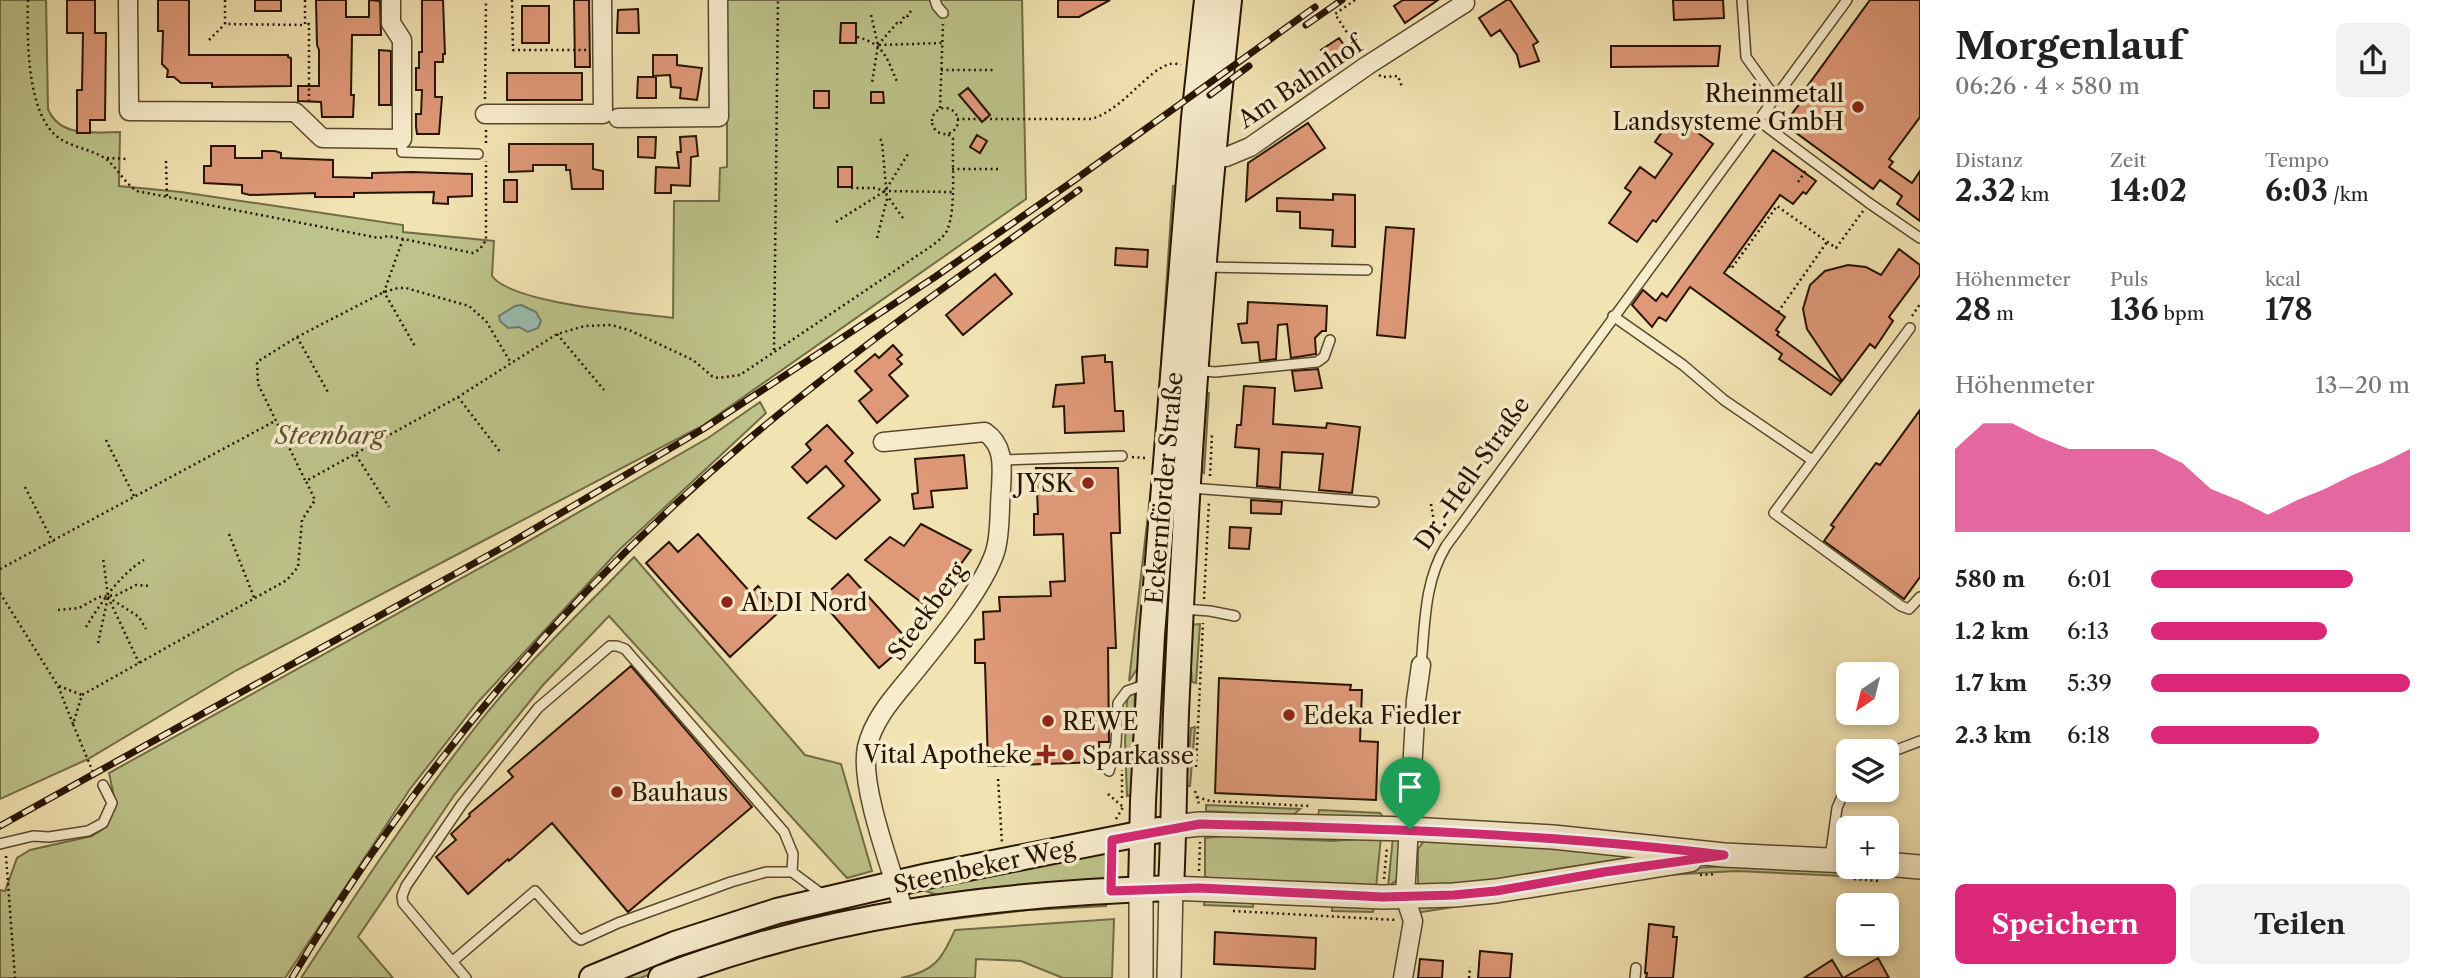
<!DOCTYPE html>
<html lang="de">
<head>
<meta charset="utf-8">
<style>
  :root { --surface:#fff; --page:#f2f2f2; --text:#222; --muted:#767676; --accent:#db2777 }
  body { margin:0; font-family:"Libre Caslon Text",serif; background:var(--page); color:var(--text); height:100vh; display:flex; flex-direction:column; font-size:26px; white-space:nowrap }
  * { box-sizing:border-box; margin:0 }
  p { font-size:23px; color:var(--muted) }
  .icon { flex:none; width:38px; height:38px; fill:none; stroke:currentColor; stroke-width:2; stroke-linecap:round; stroke-linejoin:round }
  .map { position:relative; flex:1; overflow:hidden }
  .sheet { display:flex; flex-direction:column; background:var(--surface); width:525px }
  .sheet>* { flex:none }
  .needle { width:46px; rotate:215deg }
  .buttons { position:absolute; left:1836px; top:662px; display:grid; gap:14px }
  .buttons a { display:grid; place-items:center; width:63px; height:63px; border-radius:10px; background:var(--surface); box-shadow:0 4px 10px #0003; font-size:35px }
  .pin { position:absolute; display:grid; place-items:center; width:60px; height:60px; color:#fff; margin:-72px -30px; border-radius:50% 50% 50% 0; rotate:-45deg; box-shadow:0 0 7px #0007 }
  .pin .icon { rotate:45deg }
  .round { display:grid; place-items:center; flex:none; width:74px; height:74px; border-radius:10px; background:var(--page) }
  .headline { display:flex; align-items:center; justify-content:space-between; height:119px; padding:0 35px }
  h1 { font-size:38px; font-weight:800; line-height:52px }
  .metrics { display:grid; grid-template-columns:repeat(3,1fr); gap:10px; height:119px; padding:7px 35px }
  .metrics div { display:grid; align-content:center }
  .metrics b { font-size:30px; font-weight:800 }
  .metrics small { font-size:19px; font-weight:400 }
  .metrics p { font-size:19px }
  .chart { height:196px; padding:14px 35px }
  .chart p { display:flex; justify-content:space-between }
  .chart svg { width:100%; height:126px; margin-top:7px; fill:var(--accent); opacity:.7 }
  .action { display:flex; gap:14px; margin-top:auto; padding:14px 35px }
  .action a { flex:1; height:80px; border-radius:10px; background:var(--accent); color:#fff; font-size:28px; font-weight:800; line-height:80px; text-align:center }
  .action a+a { background:var(--page); color:var(--text) }
  ul { padding:0 35px; list-style:none; font-size:23px }
  li { display:grid; grid-template-columns:112px 84px 1fr; align-items:center; height:52px }
  li i { height:18px; border-radius:9px; background:var(--accent) }
  main { display:flex; flex:1; min-height:0 }
  .map>svg:first-child { display:block }
</style>
</head>
<body>
<main>
<div class="map">
<svg width="1920" height="978" viewBox="0 0 1920 978">
  <rect width="100%" height="100%" fill="#f2e3b2"/>
  <filter id="stains"><feTurbulence type="fractalNoise" baseFrequency=".00286" numOctaves="4"/><feColorMatrix values="0 0 0 0 .2 0 0 0 0 .09 0 0 0 0 .02 0 0 0 .5 -.17"/></filter>
  <radialGradient id="worn" r=".72"><stop offset=".6" stop-color="#630" stop-opacity="0"/><stop offset="1" stop-color="#630" stop-opacity=".3"/></radialGradient>
  <path fill="#bdc38a" stroke="#726c46" stroke-width="2" d="M0,0H46L48,109C60,138 94,132 120,132L119,186L181,192L403,225V232L494,241L492,276C513,304 636,313 673,318L674,201H719L720,168L727,167V123L722,122L723,0H1022L1026,199L702,426L237,670L88,759L0,799Z
    M1178,185L1139,657L1137,669L1129,681L1155,453L1173,186Z
    M1203,393H1209L1204,473L1197,469Z
    M760,402L766,413L619,550L478,702L410,789L285,978H0V890L5,891L17,858L30,850L92,836L106,827L116,806L109,773L518,547L708,438Z
    M634,557L805,755L841,764L872,871L847,878L609,616L543,685L455,794L358,937L393,978H301C356,894 412,809 474,729C522,667 580,613 634,557Z
    M1200,624L1196,683L1192,682L1188,625Z
    M1130,694H1135L1132,795L1127,796L1125,741L1127,700Z
    M1195,727L1190,786H1186L1191,728Z
    M1206,805L1300,809L1292,816L1206,811Z
    M1319,810L1380,813L1383,817L1318,818Z
    M1222,836L1333,841L1381,837L1376,888L1219,881L1205,877V838Z
    M1393,837L1401,843L1398,879L1388,887Z
    M1424,841L1657,853L1513,882L1418,887V849Z
    M1106,853L1105,879L977,889L938,895L919,889Z
    M1736,866L1865,874L1864,877L1736,871L1647,876L1416,913L1421,906L1688,868Z
    M1205,897L1253,900V907L1204,905Z
    M865,902L794,922L640,978H613L724,936Z
    M1106,903V906L1029,910L913,924L976,912Z
    M1332,903L1374,905L1373,912L1332,911Z
    M1114,919L1112,978H1063L1021,961L976,959L975,978H901C936,971 941,959 955,930Z"/>
  <path fill="#9bbeb1" stroke="#6d7a6b" stroke-width="2" d="M521,305L536,312L541,321L538,328L528,332L519,327L508,328L500,321L499,316L515,306Z"/>
  <path fill="#df9979" stroke="#281401" stroke-width="2" d="M67,0H95V33H106L105,120H90V133H77V90H82L83,33H67Z
    M158,0H189V55H288V57L291,58V86L212,87V83H181L174,77H167L168,70L162,64L163,31H158Z
    M255,0H281V11H255Z
    M316,0H346V17H369V0L380,1L381,35H352L351,95H354L353,117H322L321,102L298,101V86H319V50L317,45Z
    M422,0H443L445,54H443V62H435V97H442L439,134H417L416,127V114H421L422,90H416V68H419V52H422Z
    M574,0H589L590,67H575Z
    M1058,0H1110L1079,17H1058Z
    M1403,0H1438L1405,23L1394,6Z
    M1507,0H1510L1538,42L1533,45L1539,61L1520,67L1517,55L1500,30L1491,36L1479,18Z
    M1673,0H1723L1724,18L1674,20Z
    M1870,0H1920V117L1889,159L1893,162L1889,167L1912,183L1920,171V221L1897,204L1902,196L1880,180L1873,189L1784,124L1804,98L1801,95Z
    M522,6H549V43H522Z
    M638,9L639,33H617L618,10Z
    M841,23H856V43H840Z
    M1339,38L1351,55L1334,67L1321,50Z
    M1611,46H1720L1718,66L1611,67Z
    M379,50L391,51V105H379Z
    M653,55H677V65L702,68L697,100L680,98L681,88L671,87L670,75L653,76Z
    M507,73H582V100H507Z
    M638,77H656V98H637Z
    M968,88L990,115L982,122L959,95Z
    M814,91H829V108H814Z
    M871,92H883L884,103H871Z
    M1674,115L1713,144L1656,222L1653,220L1637,242L1609,223L1631,192L1625,188L1640,167L1655,178L1672,154L1655,142Z
    M1308,123L1325,148L1246,201L1248,163Z
    M977,135L987,141L980,153L970,147Z
    M696,136L698,156L691,157L690,186L671,185V193H655L656,167L679,168L677,152H681L680,137Z
    M638,137H656L655,158L638,157Z
    M509,144H593V169L603,171V189H572L570,170H566V165H533V171L509,172Z
    M211,146H235V158H262V151H275L281,153V158L333,160V177L372,178V173L412,172L472,174V196L448,197V204L433,203L434,192L354,193V197H315V193L250,195L242,193V185L204,183V166H211Z
    M1773,150L1816,181L1806,194L1803,192L1793,204L1780,195L1724,273L1785,317L1776,330L1779,332L1777,335L1841,382L1831,395L1779,359L1782,354L1690,287L1666,321L1659,317L1652,327L1632,305L1643,290L1656,301L1662,293L1667,297Z
    M838,167H852V187H838Z
    M504,180H517V202H504Z
    M1333,194L1355,195V247L1332,246L1333,230L1300,228V212L1277,211V198L1333,200Z
    M1386,227L1414,229L1405,338L1377,335Z
    M1116,248L1148,250L1147,267L1115,265Z
    M1899,249L1920,265V275L1889,317L1893,321L1875,348L1870,344L1842,381L1807,329L1803,309L1810,285L1825,271L1848,265L1866,267L1881,275Z
    M995,274L1012,294L963,335L946,315Z
    M1248,302L1327,306L1326,331H1322L1315,338L1316,354L1291,358L1287,324L1278,325L1276,359L1260,361L1258,342L1242,343L1238,324L1247,323Z
    M893,345L902,355L897,359L902,364L889,375L908,396L877,423L859,401L872,390L855,371L875,354L879,358Z
    M1105,355V362H1112L1115,411H1123L1124,431L1065,433L1064,406L1053,407L1056,385L1084,383L1082,357Z
    M1318,369L1322,388L1295,391L1292,371Z
    M1244,386L1275,388L1273,424L1326,428L1327,423L1360,427L1352,493L1319,490L1323,454L1282,452L1280,488L1257,486L1259,449L1235,447L1237,425H1241Z
    M1920,410V577L1904,599L1824,541L1834,527L1831,525L1876,463L1880,465Z
    M827,425L853,453L845,461L880,500L836,539L808,518L844,486L826,466L807,483L792,467L811,450L806,444Z
    M964,455L967,488L931,491L933,507L914,509L912,494L918,493L915,459Z
    M1036,468H1118L1120,533H1111L1116,648H1108L1109,742H1099L1100,762L988,766L985,663H975V640L984,639L983,612L1000,611L999,597L1051,596L1050,582L1065,581L1063,534L1034,535V514H1038Z
    M1251,500L1282,502L1281,514L1251,513Z
    M921,524L971,550L929,608L865,560L890,537L904,546Z
    M1230,527L1251,528L1249,549L1229,548Z
    M698,534L751,593L758,586L780,611L730,657L646,563L669,542L678,552Z
    M848,574L906,638L892,652L894,655L879,668L820,600Z
    M631,666L752,807L628,912L552,823L509,861L508,859L468,894L436,857L456,840L451,834L470,816L469,814L513,777L508,771Z
    M1219,678L1351,685L1350,690H1362L1360,741L1378,742L1376,800L1215,793Z
    M1649,924L1674,927L1673,937H1677L1673,978H1646L1647,973H1645Z
    M1215,932L1316,938L1315,969L1214,964Z
    M1480,951L1512,954L1510,978H1478Z
    M1878,958L1889,978H1804L1832,960L1843,978Z
    M1420,959L1443,961L1442,978H1418Z"/>
  <g fill="none" stroke-linecap="round" stroke-linejoin="round">
    <defs>
      <path id="service" d="M935,0L937,6L943,13
        M1742,0L1746,57L1769,89L1778,95
        M1759,121L1869,203L1920,238
        M402,139V152L478,154
        M1204,267L1367,270
        M1613,316L1683,365L1724,400L1812,460
        M1910,328L1774,513L1901,606L1909,609L1920,597
        M1196,370L1215,372L1317,362L1324,357L1330,340
        M1003,460L1122,456
        M1191,488L1374,502
        M1184,609L1210,611L1235,616
        M1421,665C1425,625 1424,582 1446,546L1847,0
        M1886,754L1920,741
        M1109,771L1116,744L1118,703L1127,691L1147,684
        M0,844L33,836L49,837L88,831L103,823L112,803L103,785
        M1830,858L1837,808L1848,782
        M453,961L535,891L576,937L581,940L618,923L731,882L766,872H792L823,895
        M466,978L403,903L402,896L406,886L462,804L538,708L610,646H617L625,649L784,832L793,854L792,872
        M1635,978L1636,968"/>
      <path id="minor" d="M128,0L129,111L295,112L322,138L402,139V40L391,23V0
        M485,114H603L602,0
        M618,118L719,117L718,0
        M1203,158L1226,157L1250,147L1368,65L1465,3
        M883,442L985,432C1005,446 1002,467 1001,489C999,509 1001,533 995,552C983,589 937,644 912,675C894,697 874,718 867,747C859,786 892,870 904,912
        M1403,978L1413,921L1405,897L1416,700L1421,665"/>
      <path id="tertiary" d="M1174,827L1200,824L1410,829L1553,837L1724,855L1848,861
        M1886,864L1920,867
        M1141,978V889
        M1169,978L1171,888L1383,897L1454,895L1496,891L1690,860"/>
      <path id="secondary" d="M1141,889L1143,801L1152,635L1194,118L1207,0
        M592,978L675,944L777,911L928,876L1159,830
        M661,978C827,914 995,894 1171,888C1174,830 1174,771 1176,713C1186,475 1203,237 1229,0"/>
    </defs>
    <use href="#service" stroke="#5a482d" stroke-width="12"/>
    <use href="#minor" stroke="#5a482d" stroke-width="21"/>
    <use href="#tertiary" stroke="#5a482d" stroke-width="26"/>
    <use href="#secondary" stroke="#281401" stroke-width="28"/>
    <path stroke="#281401" stroke-width="2.5" stroke-dasharray="2 3.5" stroke-linecap="butt" d="M28,0C27,36 26,115 59,138C72,147 89,149 103,157C116,165 123,182 137,191L379,238L388,236L473,253L480,249L486,240V161
      M225,0V24L305,25
      M305,0V25L309,24V101
      M512,0L513,50H586
      M1355,0L1335,14L1359,51
      M871,15L878,45L872,83
      M857,37C885,44 887,59 898,84
      M209,40L225,24
      M878,45L897,23L900,24L905,15L908,16L912,9
      M879,45L942,43
      M941,70H994
      M1379,75L1382,77L1398,76L1402,87
      M485,99L486,0
      M940,108L943,24
      M932 121a13 13 0 1 1 26 0a13 13 0 1 1-26 0Z
      M957,119H1091C1122,111 1148,69 1170,64C1172,63 1180,64 1181,65
      M486,130V144
      M107,158L128,159
      M166,161L167,197
      M952,169H999
      M1798,182L1807,169
      M851,188H875L885,191L952,192
      M886,194L905,221
      M836,222L885,191L908,154
      M877,238L887,199L882,142L879,137
      M403,239L384,292L416,348
      M1729,266L1731,269L1777,206L1836,248L1863,211
      M1778,312L1827,242
      M1912,316L1920,304
      M557,334L604,390
      M297,337L329,394
      M774,350L778,0
      M458,397L501,453
      M106,440L134,496
      M356,455L389,507
      M1132,457L1146,458
      M1210,476L1212,434
      M305,480L258,384L257,362L297,337L384,292L398,288H406L469,306L486,321L511,363
      M25,487L53,542
      M1431,504L1437,539
      M229,534L255,600
      M0,569L275,421
      M0,593L58,686L73,724
      M108,597L139,663
      M108,597L139,617L146,629
      M1204,599L1209,501
      M58,610L79,608L99,597L117,595L136,585L150,586
      M86,627C100,604 121,573 144,560
      M98,643L108,597L103,557
      M59,686L82,695
      M1196,767L1203,623
      M95,777L73,724L82,695L287,580L298,567L302,520L315,500L306,481L458,397L557,334L585,326L611,325L629,330L693,360L712,376L718,378L740,375L933,245C939,240 946,235 948,228C956,207 952,162 953,139L947,133
      M998,779L1002,843
      M1195,791L1199,804
      M1108,794L1123,807
      M1197,797L1210,801L1309,806
      M1122,798V770
      M1116,819L1123,807
      M1848,820L1855,828
      M6,856L15,978
      M1199,871L1200,842
      M1700,875L1715,874
      M1384,879L1387,847
      M1854,879L1879,881
      M1233,911L1397,920
      M1469,978L1470,967"/>
    <use href="#service" stroke="#f7edcd" stroke-width="9"/>
    <use href="#minor" stroke="#f7edcd" stroke-width="18"/>
    <use href="#tertiary" stroke="#f7edcd" stroke-width="23"/>
    <use href="#secondary" stroke="#f7edcd" stroke-width="24"/>
    <defs>
      <path id="rail" d="M1306,25L1342,0
        M1210,95L1249,66
        M0,826L507,545L703,429L935,277L1069,184L1315,7
        M292,978C412,775 570,590 750,438C856,349 968,270 1079,190"/>
    </defs>
    <use href="#rail" stroke="#281401" stroke-width="7"/>
    <use href="#rail" stroke="#f7edcd" stroke-width="4.5" stroke-dasharray="13" stroke-linecap="butt"/>
  </g>
  <g fill="none" stroke-linecap="round" stroke-linejoin="round">
    <defs>
      <path id="route" d="M1200,824C1375,828 1550,834 1724,855L1604,872L1496,891L1454,895L1383,897L1199,888L1111,891L1112,840Z"/>
    </defs>
    <use href="#route" stroke="#fff" stroke-width="14"/>
    <use href="#route" stroke="#db2777" stroke-width="9"/>
  </g>
  <g fill="#8f2418" stroke="#f7edcd" stroke-width="2.5">
    <circle cx="1858" cy="107" r="7"/>
    <circle cx="1088" cy="483" r="7"/>
    <circle cx="727" cy="602" r="7"/>
    <circle cx="1289" cy="715" r="7"/>
    <circle cx="1048" cy="721" r="7"/>
    <path d="M1042.5 743.5h7v7h7v7h-7v7h-7v-7h-7v-7h7z"/>
    <circle cx="1068" cy="755" r="7"/>
    <circle cx="617" cy="792" r="7"/>
  </g>
  <g text-anchor="middle" dominant-baseline="central" stroke-width="7" stroke-linejoin="round" paint-order="stroke">
    <g font-size="24" fill="#281401" stroke="#f7edcd">
      <text transform="translate(1300 82) rotate(-34)">Am Bahnhof</text>
      <text transform="translate(1472 473) rotate(-55)">Dr.-Hell-Straße</text>
      <text transform="translate(1164 488) rotate(-85)">Eckernförder Straße</text>
      <text transform="translate(927 611) rotate(-54)">Steekberg</text>
      <text transform="translate(984 866) rotate(-12)">Steenbeker Weg</text>
    </g>
    <g font-size="24" fill="#281401" stroke="#f7edcd" text-anchor="start">
      <text x="1844" y="93" text-anchor="end">Rheinmetall<tspan x="1844" dy="28">Landsysteme GmbH</tspan></text>
      <text x="1074" y="483" text-anchor="end">JYSK</text>
      <text x="741" y="602">ALDI Nord</text>
      <text x="1303" y="715">Edeka Fiedler</text>
      <text x="1062" y="721">REWE</text>
      <text x="1032" y="754" text-anchor="end">Vital Apotheke</text>
      <text x="1082" y="755">Sparkasse</text>
      <text x="631" y="792">Bauhaus</text>
    </g>
    <g font-size="24" font-style="italic" fill="#5c5131" stroke="#f7edcd">
      <text x="330" y="435">Steenbarg</text>
    </g>
  </g>
  <rect width="100%" height="100%" filter="url(#stains)"/>
  <rect width="100%" height="100%" fill="url(#worn)"/>
</svg>
<div class="buttons">
<a><svg class="needle" viewBox="-14 -14 28 28"><path d="M0-13l5 13h-10z" fill="#e53935"/><path d="M0 13l5-13h-10z" fill="#767676"/></svg></a>
<a><svg class="icon" aria-label="layers" viewBox="0 0 24 24"><path d="M12 4l9 5-9 5-9-5zM3 14l9 5 9-5"/></svg></a>
<a>+</a>
<a>−</a>
</div>
<div class="pin" style="left:1410px;top:829px;background:#1e9e55"><svg class="icon" aria-label="arrive" viewBox="0 0 24 24"><path d="M6 21V4h12l-3 4 3 4H6"/></svg></div>
</div>
<section class="sheet">
<div class="headline"><div><h1>Morgenlauf</h1><p>06:26 · 4 × 580 m</p></div><a class="round"><svg class="icon" aria-label="share" viewBox="0 0 24 24"><path d="M12 15V3M7 8l5-5 5 5M5 13v7h14v-7"/></svg></a></div>
<div class="metrics">
<div><p>Distanz</p><b>2.32<small> km</small></b></div>
<div><p>Zeit</p><b>14:02</b></div>
<div><p>Tempo</p><b>6:03<small> /km</small></b></div>
</div>
<div class="metrics">
<div><p>Höhenmeter</p><b>28<small> m</small></b></div>
<div><p>Puls</p><b>136<small> bpm</small></b></div>
<div><p>kcal</p><b>178</b></div>
</div>
<div class="chart"><p><span>Höhenmeter</span>13–20 m</p>
<svg viewBox="0 0 160 44" preserveAspectRatio="none"><path d="M0 44V15L10 6L20 6L30 11L40 15L50 15L60 15L70 15L80 20L90 29L100 33L110 38L120 33L130 29L140 24L150 20L160 15V44z"/></svg>
</div>
<ul>
<li><b>580 m</b>6:01<i style="width:78%"></i></li>
<li><b>1.2 km</b>6:13<i style="width:68%"></i></li>
<li><b>1.7 km</b>5:39<i style="width:100%"></i></li>
<li><b>2.3 km</b>6:18<i style="width:65%"></i></li>
</ul>
<div class="action"><a>Speichern</a><a>Teilen</a></div>
</section>
</main>
</body>
</html>
